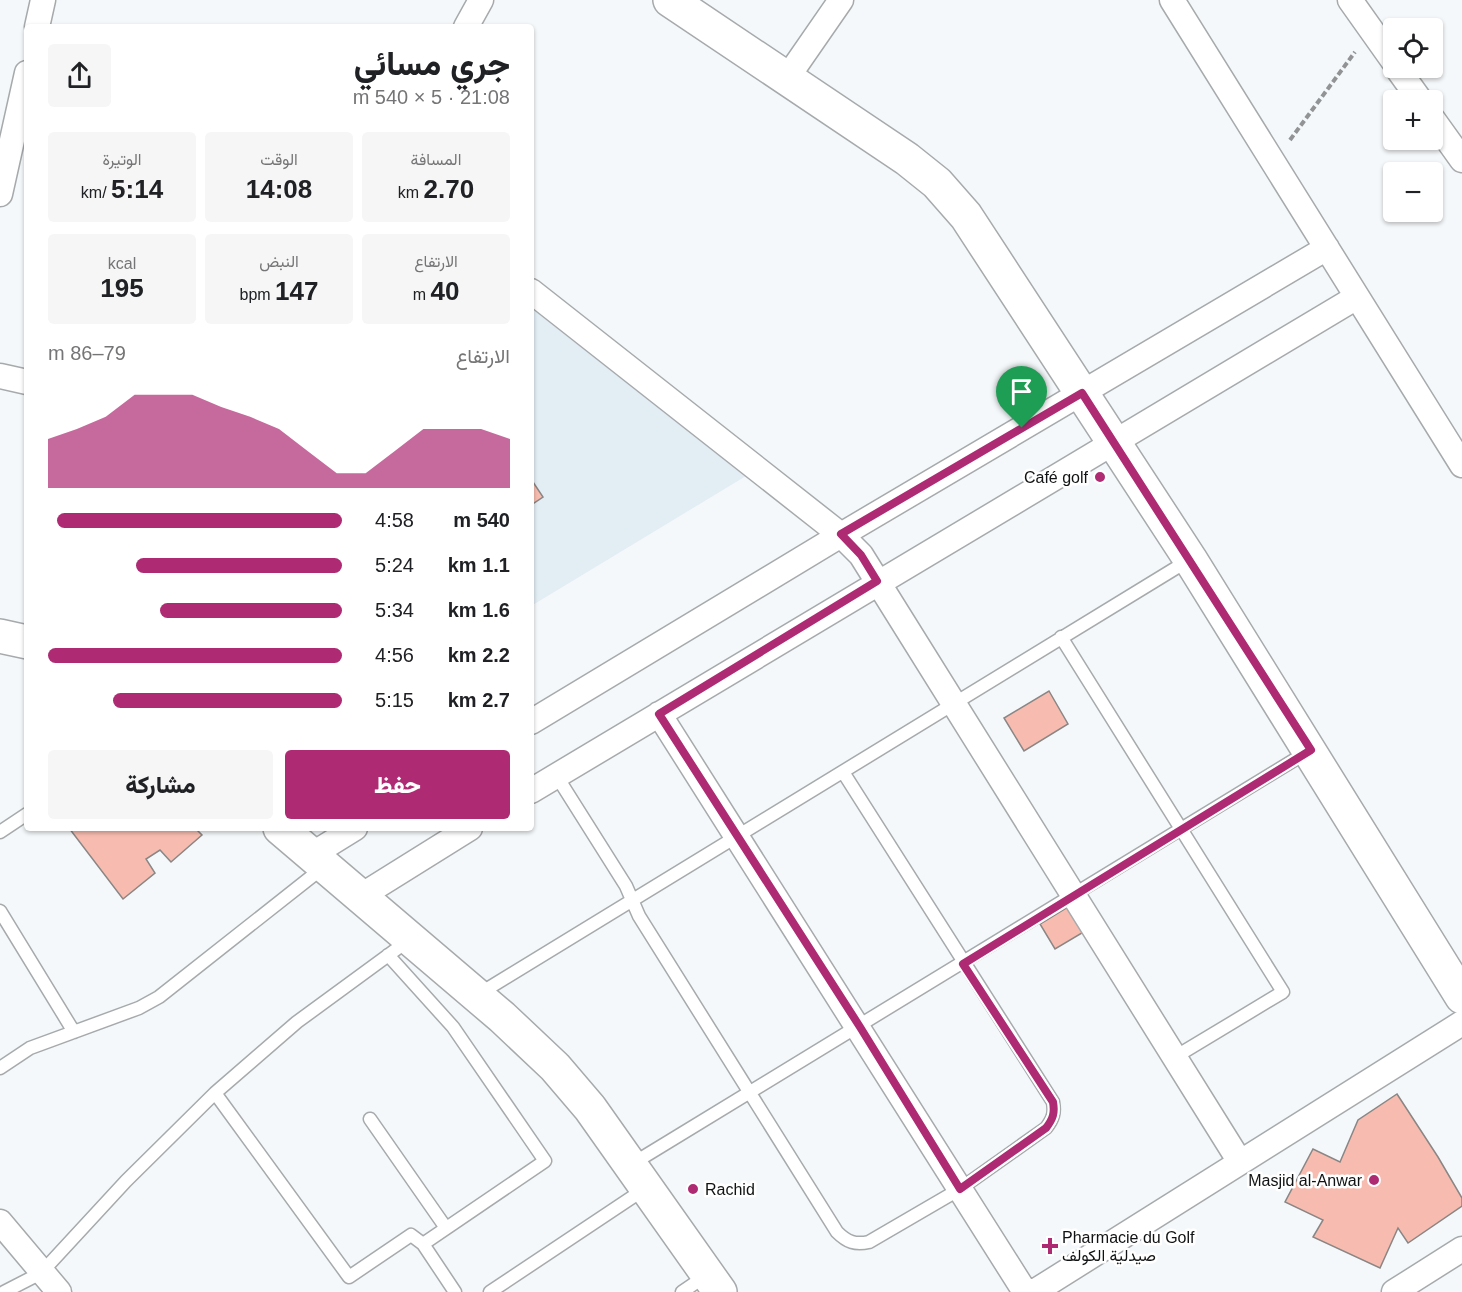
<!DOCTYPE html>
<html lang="ar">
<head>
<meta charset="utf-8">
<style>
  :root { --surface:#fff; --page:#f6f6f6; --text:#202124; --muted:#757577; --accent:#ae2b74 }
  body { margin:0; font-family:Arial,Vazirmatn,sans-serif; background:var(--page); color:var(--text); direction:rtl; height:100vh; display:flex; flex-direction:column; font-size:22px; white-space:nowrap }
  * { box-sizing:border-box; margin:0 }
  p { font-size:20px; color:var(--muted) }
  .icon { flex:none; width:33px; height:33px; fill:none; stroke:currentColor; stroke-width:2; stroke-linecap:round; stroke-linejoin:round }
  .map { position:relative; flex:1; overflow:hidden; direction:ltr }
  .sheet { position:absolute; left:24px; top:24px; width:510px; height:807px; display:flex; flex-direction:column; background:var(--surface); border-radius:6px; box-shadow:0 2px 4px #0004; direction:rtl }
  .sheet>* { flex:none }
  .controls { position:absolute; left:1383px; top:18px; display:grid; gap:12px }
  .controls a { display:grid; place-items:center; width:60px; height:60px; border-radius:6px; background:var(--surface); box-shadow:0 2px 4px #0004; font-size:30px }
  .pin { position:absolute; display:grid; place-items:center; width:51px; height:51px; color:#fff; margin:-62px -26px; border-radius:50% 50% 50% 0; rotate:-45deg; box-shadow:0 0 6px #0007 }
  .pin .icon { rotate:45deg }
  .round { display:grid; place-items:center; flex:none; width:63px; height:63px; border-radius:6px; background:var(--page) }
  .overview { display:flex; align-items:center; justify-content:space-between; height:102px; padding:0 24px }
  h1 { font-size:33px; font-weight:800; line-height:45px }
  .metrics { display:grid; grid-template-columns:repeat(3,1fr); gap:9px; height:102px; padding:6px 24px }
  .metrics div { display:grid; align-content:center; border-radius:6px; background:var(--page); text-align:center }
  .metrics b { font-size:26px; font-weight:800 }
  .metrics small { font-size:16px; font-weight:400 }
  .metrics p { font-size:16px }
  .chart { height:168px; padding:12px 24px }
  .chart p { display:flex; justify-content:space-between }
  .chart svg { width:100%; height:108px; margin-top:6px; fill:var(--accent); opacity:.7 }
  .primary-button { display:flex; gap:12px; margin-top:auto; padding:12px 24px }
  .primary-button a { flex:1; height:69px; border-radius:6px; background:var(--accent); color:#fff; font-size:24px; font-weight:800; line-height:69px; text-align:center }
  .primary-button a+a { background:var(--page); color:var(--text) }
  ul { padding:0 24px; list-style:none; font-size:20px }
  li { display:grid; grid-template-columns:96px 72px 1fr; align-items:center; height:45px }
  li i { height:15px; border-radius:8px; background:var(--accent) }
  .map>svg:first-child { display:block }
</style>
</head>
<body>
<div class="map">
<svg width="1462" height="1292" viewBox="0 0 1462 1292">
  <rect width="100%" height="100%" fill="#f5f8fa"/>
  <path fill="#e3edf4" d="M531,308L746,476L531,606Z"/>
  <path fill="#f7bcaf" stroke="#898685" stroke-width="1.5" d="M531,479L543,497L531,505Z
    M1049,691L1068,724L1024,751L1004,718Z
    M69,828H195L202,835L171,862L160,850L146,859L155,873L123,899Z
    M1071,905L1087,930L1055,949L1040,924Z
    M1397,1094L1438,1157L1462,1198V1206L1408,1243L1398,1228L1380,1268L1313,1237L1323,1220L1285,1202L1313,1149L1340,1162L1358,1120Z"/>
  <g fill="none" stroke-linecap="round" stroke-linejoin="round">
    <defs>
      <path id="lane" d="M1061,637L1283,992L1175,1057
        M556,775L626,886L639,916L837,1232C847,1242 855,1245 869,1242L960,1189L1046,1128C1053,1119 1055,1113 1053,1102L843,772
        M0,832L27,814
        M0,911L74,1032
        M388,955L453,1027L545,1161L423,1244L455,1292
        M479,994L1189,560
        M0,1068L30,1048L139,1008L159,997L325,866
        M215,1093L349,1277L411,1235L423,1244
        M370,1119L446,1228
        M632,1164L1309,751
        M4,1292L41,1273L126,1181L215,1093L297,1022L409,940
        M490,1292L646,1188
        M682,1292L707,1275"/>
      <path id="street" d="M1172,0L1462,465
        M1350,0L1394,62
        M37,27L43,0
        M466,27L481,0
        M1397,68L1420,100
        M787,78L841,0
        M1432,118L1462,160
        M0,194L27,73
        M531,291L841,535L861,555L1240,1162
        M0,376L27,382
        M659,714L1025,1292
        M531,722L841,535L1327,248
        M531,791L1357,297
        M313,854L355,828
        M361,896L470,828
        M0,1222L59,1292
        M1034,1292L1462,1023
        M1394,1292L1462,1249"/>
      <path id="secondary" d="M670,0L907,159L937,183L966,216L1190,559L1462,997
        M0,636L27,642
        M280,828L502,1017L555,1067L590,1108L720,1292"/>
    </defs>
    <use href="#lane" stroke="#a7aaac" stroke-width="15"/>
    <use href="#street" stroke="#a7aaac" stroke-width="27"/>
    <use href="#secondary" stroke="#a7aaac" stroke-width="36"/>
    <path stroke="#919395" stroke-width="4" stroke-dasharray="6 3" stroke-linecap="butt" d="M1290,140L1355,52"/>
    <use href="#lane" stroke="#fff" stroke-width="12"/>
    <use href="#street" stroke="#fff" stroke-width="24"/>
    <use href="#secondary" stroke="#fff" stroke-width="33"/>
  </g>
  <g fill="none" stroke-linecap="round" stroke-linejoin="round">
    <defs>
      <path id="route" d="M1082,393L1311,750L963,964L1053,1102C1055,1113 1053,1119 1046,1128L960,1189L860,1027L659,714L877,581L861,555L841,534Z"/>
    </defs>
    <use href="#route" stroke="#fff" stroke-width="12"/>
    <use href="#route" stroke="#ae2b74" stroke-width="8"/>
  </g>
  <g fill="#ae2b74" stroke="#fff" stroke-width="2">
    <circle cx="1100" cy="477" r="6"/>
    <circle cx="1374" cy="1180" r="6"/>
    <circle cx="693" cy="1189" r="6"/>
    <path d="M1047 1237h6v6h6v6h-6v6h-6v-6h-6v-6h6z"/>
  </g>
  <g text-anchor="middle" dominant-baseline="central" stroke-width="5" stroke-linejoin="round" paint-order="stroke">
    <g font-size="16" fill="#111213" stroke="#fff" text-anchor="end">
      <text x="1088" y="477">Café golf</text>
      <text x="1362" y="1180">Masjid al-Anwar</text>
      <text x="705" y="1189" text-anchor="start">Rachid</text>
      <text x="1062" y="1237" text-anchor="start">Pharmacie du Golf<tspan x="1062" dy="18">صيدلية الكولف</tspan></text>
    </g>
  </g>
</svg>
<div class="controls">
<a><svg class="icon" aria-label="locate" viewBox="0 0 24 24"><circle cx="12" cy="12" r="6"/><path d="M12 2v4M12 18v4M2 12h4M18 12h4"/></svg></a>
<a>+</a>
<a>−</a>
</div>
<div class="pin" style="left:1022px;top:428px;background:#1e9e55"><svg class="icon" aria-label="arrive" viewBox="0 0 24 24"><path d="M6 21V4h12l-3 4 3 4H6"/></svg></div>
<section class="sheet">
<div class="overview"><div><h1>جري مسائي</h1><p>21:08 · 5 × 540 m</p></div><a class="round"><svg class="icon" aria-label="share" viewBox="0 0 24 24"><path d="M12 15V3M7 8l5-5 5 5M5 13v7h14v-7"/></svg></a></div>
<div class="metrics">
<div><p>المسافة</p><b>2.70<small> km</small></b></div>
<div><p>الوقت</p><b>14:08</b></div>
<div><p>الوتيرة</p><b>5:14<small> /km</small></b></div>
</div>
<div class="metrics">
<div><p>الارتفاع</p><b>40<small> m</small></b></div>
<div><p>النبض</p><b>147<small> bpm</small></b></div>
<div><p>kcal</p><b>195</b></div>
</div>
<div class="chart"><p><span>الارتفاع</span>79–86 m</p>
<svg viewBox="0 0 160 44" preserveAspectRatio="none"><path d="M0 44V24L10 20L20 15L30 6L40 6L50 6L60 11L70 15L80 20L90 29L100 38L110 38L120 29L130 20L140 20L150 20L160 24V44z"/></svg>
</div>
<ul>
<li><b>540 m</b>4:58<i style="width:97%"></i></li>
<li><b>1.1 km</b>5:24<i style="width:70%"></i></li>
<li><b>1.6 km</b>5:34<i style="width:62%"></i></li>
<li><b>2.2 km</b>4:56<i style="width:100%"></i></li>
<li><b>2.7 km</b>5:15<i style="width:78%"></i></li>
</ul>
<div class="primary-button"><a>حفظ</a><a>مشاركة</a></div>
</section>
</div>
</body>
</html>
